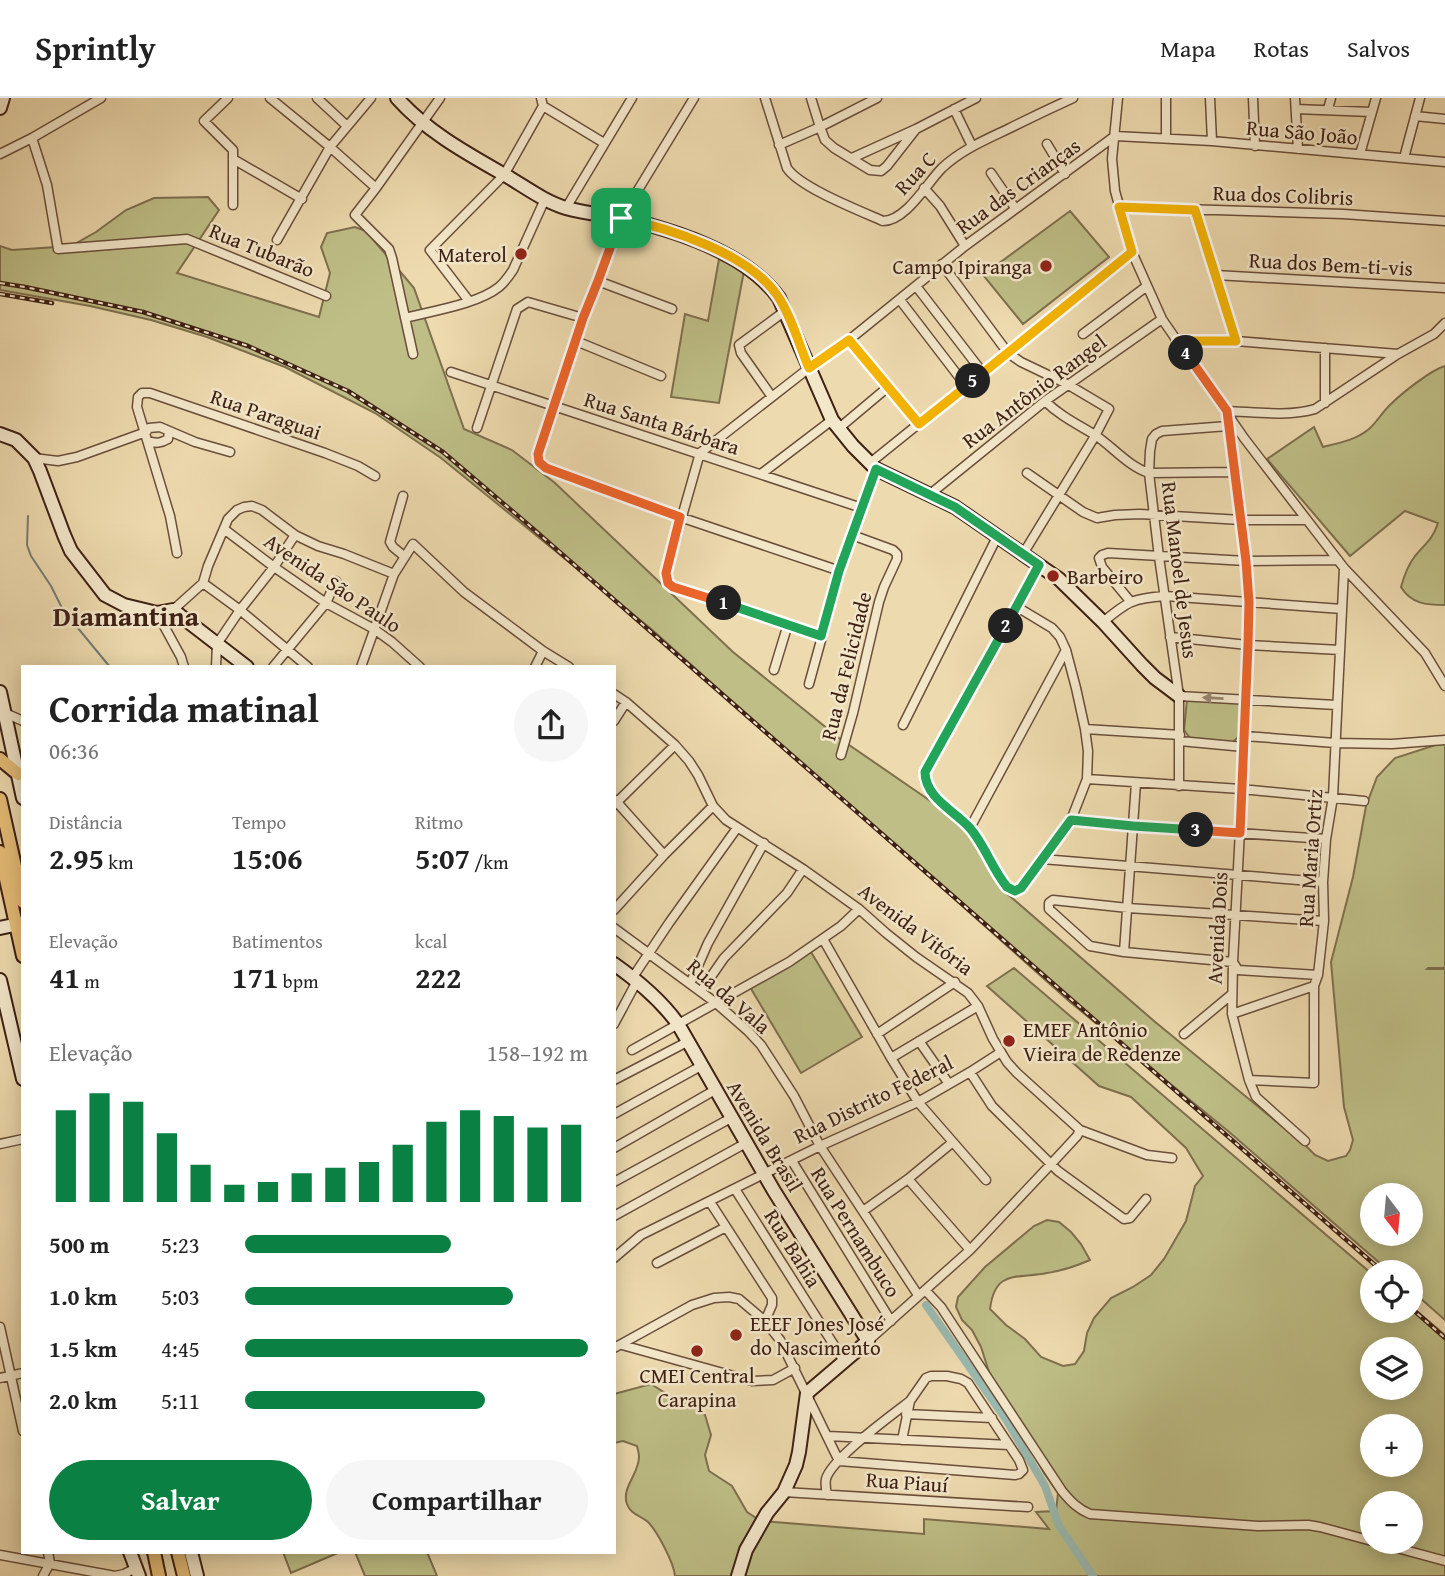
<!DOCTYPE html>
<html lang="pt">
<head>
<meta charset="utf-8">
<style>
  :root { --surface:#fff; --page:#f6f6f6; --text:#222; --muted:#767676; --line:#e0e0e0; --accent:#0b8043 }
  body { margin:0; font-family:"Gentium Book Plus",serif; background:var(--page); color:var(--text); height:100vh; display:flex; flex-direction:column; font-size:26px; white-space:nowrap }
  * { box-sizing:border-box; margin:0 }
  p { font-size:23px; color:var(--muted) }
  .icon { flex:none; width:38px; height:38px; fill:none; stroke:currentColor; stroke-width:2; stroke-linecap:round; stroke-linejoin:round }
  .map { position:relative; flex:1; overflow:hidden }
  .details { position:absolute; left:21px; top:567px; width:595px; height:889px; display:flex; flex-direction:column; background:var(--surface); border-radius:0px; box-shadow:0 4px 18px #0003 }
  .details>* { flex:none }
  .needle { width:46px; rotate:164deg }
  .buttons { position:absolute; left:1360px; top:1085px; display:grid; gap:14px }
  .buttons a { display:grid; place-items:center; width:63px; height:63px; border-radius:50%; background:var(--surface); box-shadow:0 4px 18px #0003; font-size:35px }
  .pin { position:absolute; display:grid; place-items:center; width:60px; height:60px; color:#fff; margin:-30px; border-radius:14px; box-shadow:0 4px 10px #0006 }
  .km { position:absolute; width:35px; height:35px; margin:-18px; border-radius:50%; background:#222; color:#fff; font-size:19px; line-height:35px; text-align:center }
  .round { display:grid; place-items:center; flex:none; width:74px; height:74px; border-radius:37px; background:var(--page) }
  .head { display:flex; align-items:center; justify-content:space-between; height:119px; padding:0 28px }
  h1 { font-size:38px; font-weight:700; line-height:52px }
  .figures { display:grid; grid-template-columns:repeat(3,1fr); gap:10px; height:119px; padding:7px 28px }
  .figures div { display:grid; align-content:center }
  .figures b { font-size:30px; font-weight:700 }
  .figures small { font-size:19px; font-weight:400 }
  .figures p { font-size:19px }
  .chart { height:196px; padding:14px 28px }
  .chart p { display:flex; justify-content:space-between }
  .chart svg { width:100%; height:126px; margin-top:7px; stroke:var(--accent); stroke-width:6 }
  .cta { display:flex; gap:14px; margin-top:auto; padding:14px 28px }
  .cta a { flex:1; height:80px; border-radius:42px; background:var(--accent); color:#fff; font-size:28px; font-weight:700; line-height:80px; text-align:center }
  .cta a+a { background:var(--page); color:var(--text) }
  ul { padding:0 28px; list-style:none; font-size:23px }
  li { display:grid; grid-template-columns:112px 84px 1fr; align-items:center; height:52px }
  li i { height:18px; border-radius:9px; background:var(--accent) }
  header { display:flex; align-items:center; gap:42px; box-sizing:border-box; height:98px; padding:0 35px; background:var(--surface); border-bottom:2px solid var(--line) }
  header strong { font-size:33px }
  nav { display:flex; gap:38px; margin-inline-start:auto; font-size:24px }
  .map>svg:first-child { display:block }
</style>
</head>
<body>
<header>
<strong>Sprintly</strong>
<nav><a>Mapa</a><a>Rotas</a><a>Salvos</a></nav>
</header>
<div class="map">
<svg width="1445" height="1478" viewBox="0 0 1445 1478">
  <rect width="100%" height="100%" fill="#eddaae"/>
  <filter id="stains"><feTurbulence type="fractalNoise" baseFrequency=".00286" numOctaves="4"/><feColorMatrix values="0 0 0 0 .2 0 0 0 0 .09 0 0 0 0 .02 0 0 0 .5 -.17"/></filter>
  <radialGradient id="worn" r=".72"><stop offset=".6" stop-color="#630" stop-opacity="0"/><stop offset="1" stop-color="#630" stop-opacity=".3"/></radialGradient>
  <path fill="#bebe86" stroke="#7e6f4e" stroke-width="2" fill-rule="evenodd" d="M208,99L219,112L177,175L319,219L330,175L321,149L327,135L355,129L366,133L414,190L464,331L512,352L555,385L733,554L839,640L945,713L971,737L987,766L1004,793L1154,923L1306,1048L1315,1057L1328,1063L1346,1058L1350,1052L1353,1042L1344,1009L1331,864L1353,779L1366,708L1377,679L1395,660L1445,644V870H1428L1427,871H1445V1222L1411,1192L1410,1174H1390L1228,1033L1070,904L650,530L441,360L375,315L285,269L207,239L151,222L90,208L0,192V148L12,152L71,148L96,134L126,112L154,100ZM1372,1097H1410V1136H1372Z
    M1070,113L1109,159L1023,226L983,177Z
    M719,161L744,173L719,305L671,299L685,216L708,223Z
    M1445,268V507C1427,507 1411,506 1401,489C1404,478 1408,467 1415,458C1425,446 1433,441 1438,425L1405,413L1350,458L1267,361L1314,329L1323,349C1339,345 1356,342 1369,331C1377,324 1383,313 1391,306C1402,295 1431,272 1445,268Z
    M1187,602L1241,605L1238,639L1233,644L1190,640L1184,632Z
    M811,854L862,939L801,975L750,889Z
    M1014,870L1372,1176V1213H1410L1411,1208L1445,1237V1478H675C674,1465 657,1433 648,1424C640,1417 631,1417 627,1406C621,1390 639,1376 639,1359C639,1355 638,1352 637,1348L623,1343L614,1345V1296L651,1286L670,1298L688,1305L705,1317L711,1337L705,1357L709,1373L732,1388L747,1414L761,1423L924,1436V1421L1049,1431L1036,1414L1056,1413L1058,1395L1044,1375L989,1274L981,1249L972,1232L962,1222L956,1209L958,1199L985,1169L1034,1128L1047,1122L1059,1124L1071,1134L1081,1146L1090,1162C1076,1168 1062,1173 1047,1175C1017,1181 995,1171 990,1211L1006,1227L1025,1241L1041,1259L1063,1268L1075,1266L1084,1253L1087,1235L1094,1220L1111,1200L1133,1189L1151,1177L1164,1161L1186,1123L1195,1088L1203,1078L1186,1050L1131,999L1099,988L987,888ZM1372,1251H1410V1290H1372ZM1372,1328H1410V1367H1372ZM1372,1405H1410V1444H1372Z
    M283,1454H340L291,1475Z
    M355,1454H427L437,1478H365Z"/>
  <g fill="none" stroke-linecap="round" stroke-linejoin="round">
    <path stroke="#757c73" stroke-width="2" d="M28,418L27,447L31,458L51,488L63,512L110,569"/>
    <path stroke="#9abab1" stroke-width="8" d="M926,1207L1007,1323L1045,1388L1059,1428L1093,1478"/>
    <defs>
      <path id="street" d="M228,0L204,23L233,52V107
        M270,0L330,49L376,90
        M317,0L347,28
        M541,0L543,8L604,45
        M694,0L621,120L598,183L583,220L538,356L539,364L546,370L680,419L840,473
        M765,0L787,70C799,89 860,113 883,123C906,123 927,85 942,70C961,52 985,42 1008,31C1030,20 1051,10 1073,0
        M811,0L820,29L825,42L834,50L870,72L881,73L887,68L916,31
        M1118,0L1112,61L1115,93L1132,154L1162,221L1244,340L1344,470L1425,555L1445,588
        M1166,0V40
        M1210,0L1212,43
        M1253,0L1255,48
        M1295,0L1298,51
        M954,11L972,48
        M1296,11L1371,14
        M1328,11L1331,0
        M1415,18L1445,21
        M1115,38L1212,43L1445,64
        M32,40L47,87L58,151L187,141L326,198
        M1047,46L1065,76
        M779,47L820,29L877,0
        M0,56L32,40L101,0
        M1360,56L1376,0
        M852,60L916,31L976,0
        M1404,60L1420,0
        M233,61L302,101
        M991,75L1015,110
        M924,90L940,108L965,148
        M1119,109L1343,116L1445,123
        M566,110L632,0
        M1195,112L1236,243
        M277,142L330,49L371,0
        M942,166L1008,255L1021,264L1067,286L1109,311L1095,338L1023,456
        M1216,177L1445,190
        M598,183L672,211
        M916,188L983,275
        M900,202L966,288
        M469,203L430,152L504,77L543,8
        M405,220C432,213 478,206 499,189C505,184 509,178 513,172L545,101
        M1083,236L1147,188
        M849,242L919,326
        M576,243L661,278
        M1178,243H1236L1398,256
        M413,256L392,160L389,151L355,117L376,90L440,0
        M451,274L862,410
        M772,299L741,255L739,247L785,213
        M1045,303C1060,318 1077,326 1095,337C1113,349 1128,368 1149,375L1234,374
        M1325,305V250
        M1227,313L1246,463L1249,504L1245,638L1233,864L1232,916L1249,982L1256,999L1305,1043
        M1227,313C1255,314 1288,319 1315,311L1398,256L1434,236L1445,225
        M477,330L517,211L528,204L583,220
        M838,331L888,289
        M148,343C156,346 161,345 168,341L169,334
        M34,360L58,363L77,359L146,334L149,330L160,329L195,344L230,354
        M870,365L1132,154
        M1027,375L1083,414L1097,420L1115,417L1140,416L1241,422H1307
        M761,376L832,322
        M929,397L1045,303L1162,221
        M403,398L390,444L393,449L405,459
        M224,431L274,469L326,505L374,531L392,544L420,569
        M177,455L170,418L137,309L138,299L142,295H150L325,355L358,368L375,378
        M203,485L240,512L308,569
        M1130,503L1102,469L1099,460L1102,457L1108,455L1246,463L1338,462
        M1017,509L1052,530L1060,539L1066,552L1076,590L1085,631L1088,653L1087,681L1071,722L1021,790L1015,793L1007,789L1002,783L970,730L929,692L925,683V674L1039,467
        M173,512L203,485L208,468L228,421L237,412L244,409L252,408L262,412L295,437L318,448L344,456L394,476
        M157,515L181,559L184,569
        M1103,524C1127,504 1133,500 1165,498L1342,511
        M821,538L673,489L668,485L666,475L700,355L809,270L849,242L965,148L1115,38
        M1170,539L1248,547L1340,552
        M216,569L217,546L240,512L274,469L295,437
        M273,569L326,505L336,483
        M361,569L394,476L413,446L464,494L543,553L569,569
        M535,569L543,553
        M774,572L788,526
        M809,586L840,473L876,371
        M614,596L626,604L675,647L689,663L698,677L713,708L726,722L803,771L859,811L886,835L916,859L968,895L978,908L993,941L1007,964L1017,975L1080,1032L1147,1057L1172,1060
        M1179,598L1336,607
        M5,615L23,623
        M614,623L626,604
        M903,627L997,439
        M1085,631L1180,637
        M1245,638L1335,645L1392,646L1445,642
        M1180,643L1244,649
        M841,657L853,615L879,504L884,489L897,461V456L893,452L852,437
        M1087,681L1241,691L1364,703
        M1179,688V598L1159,459L1149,375L1150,353L1152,341L1156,336L1162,333L1228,328
        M615,702L664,757
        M614,707L675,647
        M1071,722L1133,728L1326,741
        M970,730L1066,552
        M1042,761L1323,784
        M614,812L664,757L713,708
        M614,830L716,905L748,933L761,947L794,998L820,1048L918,1197
        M823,841L891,960L918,1004L986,1082
        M1124,854L1136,685
        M1318,877L1238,872L1233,864L1124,854L1090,848L1049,811V805L1053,802L1128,810L1324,823
        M633,879L669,825L737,730
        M690,886L708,845L764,745
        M701,893L724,860L787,795L803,771
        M1232,916L1314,888
        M614,926L637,883
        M877,936L955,884
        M1184,936L1232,896
        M919,943L949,986
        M632,952L789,864L841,828L859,811
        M891,960L978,908
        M970,974L992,1008L1058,1073L1124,1121L1130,1120L1146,1101
        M614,982L687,944
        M1249,982L1314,985V888L1318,877L1324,823L1323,784L1326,741L1333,699L1344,470
        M614,1016L701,968
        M0,1046L23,1041
        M614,1050L715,992
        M792,1063L891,1223
        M908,1081L970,1152
        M614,1084L731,1020
        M735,1091L844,1263
        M710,1104L772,1200V1207L765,1223
        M863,1113L908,1081L953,1044
        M614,1118L746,1045
        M614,1160L641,1137L820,1048L918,1004L970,974L1001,954
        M657,1165L726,1129
        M925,1192L941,1209L1062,1393C1071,1404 1078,1411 1090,1416L1258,1428L1308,1427L1320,1429L1372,1443
        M0,1229L23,1333
        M868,1243L970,1152L1052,1065L1077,1038L1080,1032
        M622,1247L752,1283L773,1282L795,1270
        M614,1250L692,1207L714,1200L729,1199L739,1201L765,1223L780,1242L839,1363L1015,1377L1019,1376L1023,1372L1019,1362L968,1285L961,1281L947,1278H931L926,1280L910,1303L902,1342
        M0,1280L23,1275
        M906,1316L992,1320
        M828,1338L1009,1347
        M784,1394L1028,1409
        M827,1397C826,1392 825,1386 826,1381C831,1361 893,1316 910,1303
        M1375,1444L1445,1463
        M0,1457L115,1478
        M43,1478L50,1465L48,1454
        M115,1478L124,1476L132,1472"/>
      <path id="secondary" d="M397,0C428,35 470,57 510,80C528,91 546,104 566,110C587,116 609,117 630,122C680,134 747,156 779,200L832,322L853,348L876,371L955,409L1059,481L1103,524L1142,567L1155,580L1179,598
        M0,10L3,0
        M0,336L16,342L34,360L40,373L64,437L71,453L105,497L124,507L157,515L173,512L247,569
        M0,594L23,700
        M0,830L23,825
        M614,866C638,883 661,902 678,926L774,1093L868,1243L807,1295L799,1354L796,1367L784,1394L767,1415L746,1452L738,1478
        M0,882L23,981
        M130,1454L139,1478
        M191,1454L197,1478"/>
      <path id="primary" d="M0,661L18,676
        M0,701L23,804
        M0,754L23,858
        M154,1454L159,1478
        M178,1454L184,1478"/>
    </defs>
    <use href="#street" stroke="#6a4e3b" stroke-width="11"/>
    <use href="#secondary" stroke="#3e2015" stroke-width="16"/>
    <use href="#primary" stroke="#3e2015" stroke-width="16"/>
    <use href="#street" stroke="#f3e7ca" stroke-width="8"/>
    <use href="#secondary" stroke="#f3e7ca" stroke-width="12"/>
    <use href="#primary" stroke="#e6bd77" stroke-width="12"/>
    <defs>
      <path id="rail" d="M0,185L25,189L143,214L248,248L348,293L443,354L531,429L1383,1174
        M0,196L52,205
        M1410,1209L1445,1240"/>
    </defs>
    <use href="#rail" stroke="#3e2015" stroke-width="4.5"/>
    <use href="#rail" stroke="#f3e7ca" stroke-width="2" stroke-dasharray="5" stroke-linecap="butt"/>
  </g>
  <defs><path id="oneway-solid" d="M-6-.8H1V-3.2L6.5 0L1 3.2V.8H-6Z" transform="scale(1.75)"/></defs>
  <use fill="#988470" href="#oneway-solid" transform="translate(1213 600) rotate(-177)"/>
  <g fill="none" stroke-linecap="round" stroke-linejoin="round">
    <defs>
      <path id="split-1" d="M621,120L598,183L583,220L538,356L539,364L546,370L680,419L666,475L668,485L673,489L724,505"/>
      <path id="split-2" d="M724,505L821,538L839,473L876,371L955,409L1039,467L1006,528"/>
      <path id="split-3" d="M1006,528L925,674C925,699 953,712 968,728C983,743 992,771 1007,789L1015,793L1021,790L1071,722L1133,728L1196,732"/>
      <path id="split-4" d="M1186,255L1227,313L1246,463L1249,504L1248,547L1240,735L1196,732"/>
      <path id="split-5" d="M973,283L1132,154L1119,109L1195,112L1236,243H1178L1186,255"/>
      <path id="split-6" d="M621,120C668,130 748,155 777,197C791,217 799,247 809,270L849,242L919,326L973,283"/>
    </defs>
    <use href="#split-1" stroke="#fff" stroke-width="14"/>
    <use href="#split-2" stroke="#fff" stroke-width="14"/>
    <use href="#split-3" stroke="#fff" stroke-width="14"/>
    <use href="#split-4" stroke="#fff" stroke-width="14"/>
    <use href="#split-5" stroke="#fff" stroke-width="14"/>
    <use href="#split-6" stroke="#fff" stroke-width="14"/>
    <use href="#split-1" stroke="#f0652b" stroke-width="9"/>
    <use href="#split-2" stroke="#22a559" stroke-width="9"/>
    <use href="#split-3" stroke="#22a559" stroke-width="9"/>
    <use href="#split-4" stroke="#f0652b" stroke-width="9"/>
    <use href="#split-5" stroke="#f5b400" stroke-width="9"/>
    <use href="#split-6" stroke="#f5b400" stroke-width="9"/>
  </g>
  <g fill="#8f2418" stroke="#f3e7ca" stroke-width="2.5">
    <circle cx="521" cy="156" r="7"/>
    <circle cx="1046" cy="168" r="7"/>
    <circle cx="1053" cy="478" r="7"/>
    <circle cx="1009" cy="943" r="7"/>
    <circle cx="736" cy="1237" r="7"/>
    <circle cx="697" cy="1253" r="7"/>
  </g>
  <g text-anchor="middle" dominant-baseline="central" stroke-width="5" stroke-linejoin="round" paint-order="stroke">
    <g font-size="21" fill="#3e2015" stroke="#f3e7ca">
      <text transform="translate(1302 34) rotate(5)">Rua São João</text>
      <text transform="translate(915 75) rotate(-47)">Rua C</text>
      <text transform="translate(1018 88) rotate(-36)">Rua das Crianças</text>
      <text transform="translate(1283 97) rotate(2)">Rua dos Colibris</text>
      <text transform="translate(262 152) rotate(22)">Rua Tubarão</text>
      <text transform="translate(1331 166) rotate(3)">Rua dos Bem-ti-vis</text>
      <text transform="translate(1034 293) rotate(-37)">Rua Antônio Rangel</text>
      <text transform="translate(266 316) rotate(19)">Rua Paraguai</text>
      <text transform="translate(662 325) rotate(18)">Rua Santa Bárbara</text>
      <text transform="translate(1180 472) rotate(83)">Rua Manoel de Jesus</text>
      <text transform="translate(333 485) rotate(34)">Avenida São Paulo</text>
      <text transform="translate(846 568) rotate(-76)">Rua da Felicidade</text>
      <text transform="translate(1310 760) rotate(-86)">Rua Maria Ortiz</text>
      <text transform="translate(1217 830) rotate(-87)">Avenida Dois</text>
      <text transform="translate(916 831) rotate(37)">Avenida Vitória</text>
      <text transform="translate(729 898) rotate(41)">Rua da Vala</text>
      <text transform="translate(873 1001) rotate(-26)">Rua Distrito Federal</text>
      <text transform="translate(765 1038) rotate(59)">Avenida Brasil</text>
      <text transform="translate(856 1134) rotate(58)">Rua Pernambuco</text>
      <text transform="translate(793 1150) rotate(58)">Rua Bahia</text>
      <text transform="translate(907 1384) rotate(4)">Rua Piauí</text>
    </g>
    <g font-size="21" fill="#3e2015" stroke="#f3e7ca" text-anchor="start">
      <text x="507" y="156" text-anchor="end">Materol</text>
      <text x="1032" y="168" text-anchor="end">Campo Ipiranga</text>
      <text x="1067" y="478">Barbeiro</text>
      <text x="1023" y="931">EMEF Antônio<tspan x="1023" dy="24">Vieira de Redenze</tspan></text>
      <text x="750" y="1225">EEEF Jones José<tspan x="750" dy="24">do Nascimento</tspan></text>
      <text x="697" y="1277" text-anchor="middle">CMEI Central<tspan x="697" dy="24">Carapina</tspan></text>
    </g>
    <g font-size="28" font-weight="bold" fill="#3e2015" stroke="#f3e7ca">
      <text x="126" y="517">Diamantina</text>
    </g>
  </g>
  <rect width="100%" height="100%" filter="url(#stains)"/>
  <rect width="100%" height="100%" fill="url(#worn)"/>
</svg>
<div class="buttons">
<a><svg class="needle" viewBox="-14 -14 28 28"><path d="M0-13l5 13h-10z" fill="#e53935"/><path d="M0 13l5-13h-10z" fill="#767676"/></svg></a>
<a><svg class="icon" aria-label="locate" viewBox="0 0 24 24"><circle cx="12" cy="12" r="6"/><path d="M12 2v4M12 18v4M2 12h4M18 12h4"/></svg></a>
<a><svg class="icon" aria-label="layers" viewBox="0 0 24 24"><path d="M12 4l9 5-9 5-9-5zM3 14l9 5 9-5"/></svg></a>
<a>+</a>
<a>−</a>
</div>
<div class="pin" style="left:621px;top:120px;background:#1e9e55"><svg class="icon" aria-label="arrive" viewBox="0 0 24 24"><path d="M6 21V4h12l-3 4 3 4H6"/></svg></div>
<b class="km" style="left:724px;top:505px">1</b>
<b class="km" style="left:1006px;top:528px">2</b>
<b class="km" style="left:1196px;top:732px">3</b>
<b class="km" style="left:1186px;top:255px">4</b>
<b class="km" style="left:973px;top:283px">5</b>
<section class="details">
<div class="head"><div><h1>Corrida matinal</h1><p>06:36</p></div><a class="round"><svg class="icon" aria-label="share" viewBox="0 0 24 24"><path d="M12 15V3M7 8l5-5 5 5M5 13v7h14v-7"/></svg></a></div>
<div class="figures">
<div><p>Distância</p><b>2.95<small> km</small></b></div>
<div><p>Tempo</p><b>15:06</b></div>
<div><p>Ritmo</p><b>5:07<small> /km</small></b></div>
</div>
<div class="figures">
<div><p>Elevação</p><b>41<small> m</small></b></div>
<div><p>Batimentos</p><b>171<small> bpm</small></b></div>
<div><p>kcal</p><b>222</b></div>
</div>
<div class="chart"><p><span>Elevação</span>158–192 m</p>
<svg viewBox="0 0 160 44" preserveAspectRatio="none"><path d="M5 44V12M15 44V6M25 44V9M35 44V20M45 44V31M55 44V38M65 44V37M75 44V34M85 44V32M95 44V30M105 44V24M115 44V16M125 44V12M135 44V14M145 44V18M155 44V17"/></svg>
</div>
<ul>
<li><b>500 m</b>5:23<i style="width:60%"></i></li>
<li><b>1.0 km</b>5:03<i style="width:78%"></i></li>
<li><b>1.5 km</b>4:45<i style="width:100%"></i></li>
<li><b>2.0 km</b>5:11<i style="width:70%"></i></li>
</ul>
<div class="cta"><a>Salvar</a><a>Compartilhar</a></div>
</section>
</div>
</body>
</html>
